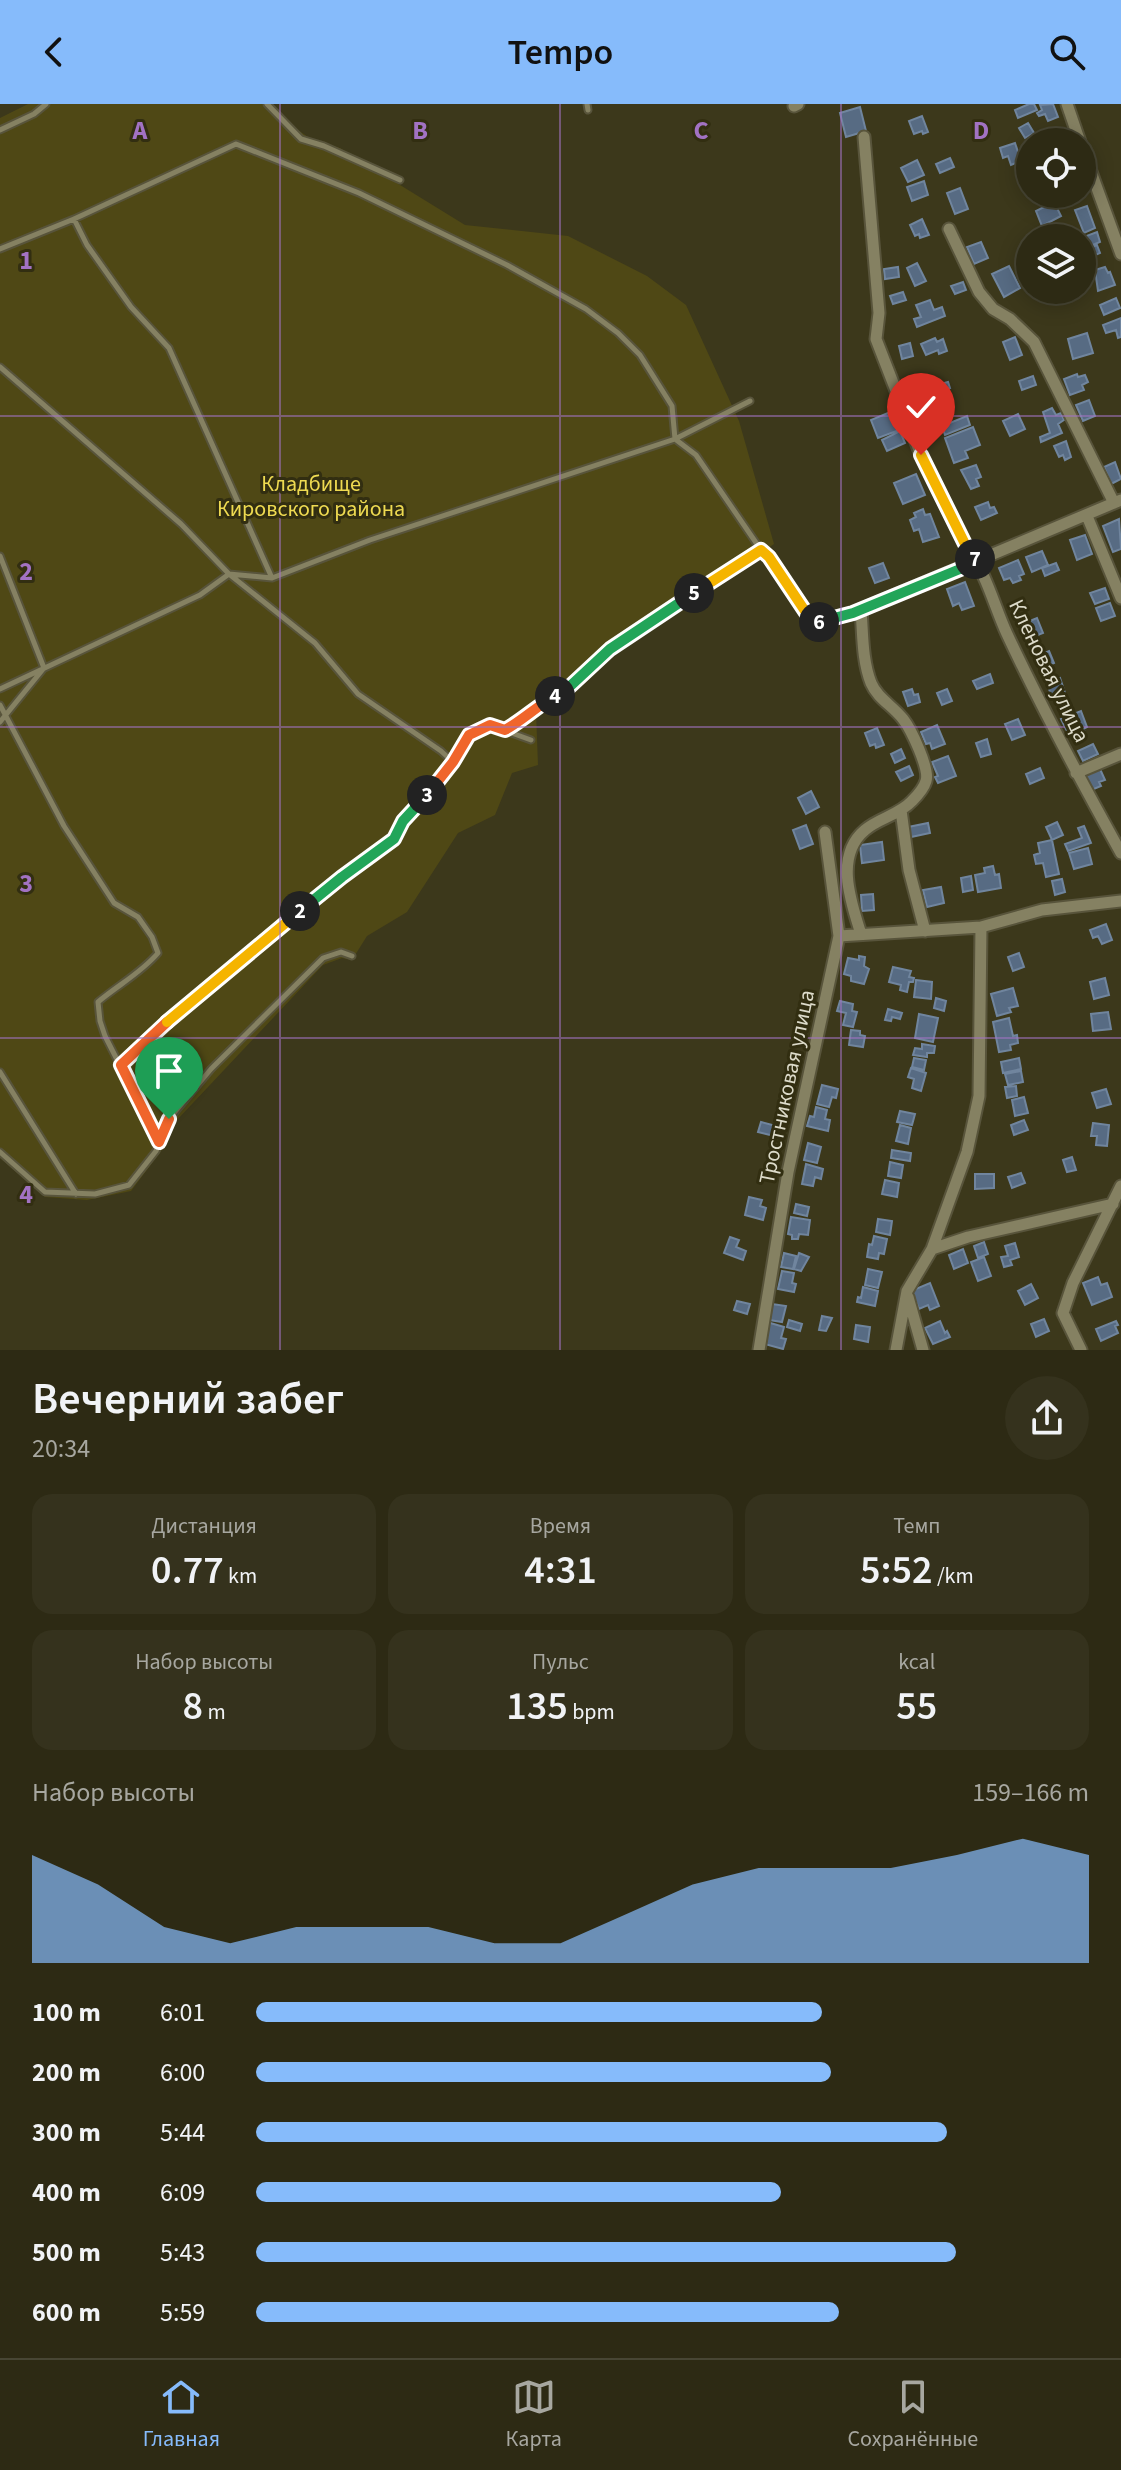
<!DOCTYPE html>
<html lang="ru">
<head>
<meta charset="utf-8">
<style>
  :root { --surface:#2d2a14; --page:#35321d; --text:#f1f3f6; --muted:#a7a7a0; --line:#484634; --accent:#86bbfb }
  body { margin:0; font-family:"Source Sans 3",sans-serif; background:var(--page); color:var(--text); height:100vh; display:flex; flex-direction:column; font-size:30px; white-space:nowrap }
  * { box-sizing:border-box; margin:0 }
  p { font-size:26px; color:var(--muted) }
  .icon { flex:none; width:44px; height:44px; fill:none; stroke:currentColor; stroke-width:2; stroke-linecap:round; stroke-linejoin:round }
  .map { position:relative; height:1246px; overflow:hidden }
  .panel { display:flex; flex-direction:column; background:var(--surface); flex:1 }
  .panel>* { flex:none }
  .fabs { position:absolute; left:1016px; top:24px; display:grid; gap:16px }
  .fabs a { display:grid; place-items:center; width:80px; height:80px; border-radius:50%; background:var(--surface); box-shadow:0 4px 20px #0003,0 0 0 2px var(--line); font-size:40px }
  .pin { position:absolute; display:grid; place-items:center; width:68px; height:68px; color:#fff; margin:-82px -34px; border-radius:50% 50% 50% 0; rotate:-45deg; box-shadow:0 0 8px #0007 }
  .pin .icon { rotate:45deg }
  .km { position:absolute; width:40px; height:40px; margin:-20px; border-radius:50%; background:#222; color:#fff; font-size:22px; line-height:40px; text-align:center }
  .round { display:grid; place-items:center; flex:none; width:84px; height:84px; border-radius:42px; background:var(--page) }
  .summary { display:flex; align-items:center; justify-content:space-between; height:136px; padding:0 32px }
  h1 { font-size:44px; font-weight:600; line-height:60px }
  .figures { display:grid; grid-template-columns:repeat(3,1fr); gap:12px; height:136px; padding:8px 32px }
  .figures div { display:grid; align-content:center; border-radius:20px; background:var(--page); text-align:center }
  .figures b { font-size:40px; font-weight:600 }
  .figures small { font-size:22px; font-weight:400 }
  .figures p { font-size:22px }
  .chart { height:224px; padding:16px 32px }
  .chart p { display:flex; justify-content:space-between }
  .chart svg { width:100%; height:144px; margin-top:8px; fill:var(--accent); opacity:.7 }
  ul { padding:0 32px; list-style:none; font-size:26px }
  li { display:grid; grid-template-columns:128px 96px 1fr; align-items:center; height:60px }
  li i { height:20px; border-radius:10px; background:var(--accent) }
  header { display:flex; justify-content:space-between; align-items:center; height:104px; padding:0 32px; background:var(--accent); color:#111; font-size:36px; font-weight:600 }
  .menu { display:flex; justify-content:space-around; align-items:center; height:112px; border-top:2px solid var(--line); background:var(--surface); font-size:22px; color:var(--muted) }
  .menu a { display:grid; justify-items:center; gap:4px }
  .menu .selected { color:var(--accent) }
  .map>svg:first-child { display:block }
</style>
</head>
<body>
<header><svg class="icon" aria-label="back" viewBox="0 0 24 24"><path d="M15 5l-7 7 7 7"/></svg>Tempo<svg class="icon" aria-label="search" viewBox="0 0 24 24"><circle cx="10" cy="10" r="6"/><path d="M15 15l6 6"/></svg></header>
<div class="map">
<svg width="1121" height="1246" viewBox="0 0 1121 1246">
  <rect width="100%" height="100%" fill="#3c381b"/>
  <path fill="#4f4815" d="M28,0H271L295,24L311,35L340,44L465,121L568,132L647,172L686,201L739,317L774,440L610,551L567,590L536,607L538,661L512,669L495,711L458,729L407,808L367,832L352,856L342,854L323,861L176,1017L164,1043L131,1087L87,1096L45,1093L0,1054V14Z"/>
  <path fill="#576b83" stroke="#70859e" stroke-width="2" d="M1029,0H1034L1037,6L1018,14L1015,6Z
    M1053,0L1058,13L1048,17L1045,10L1039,12L1037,9L1042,6L1040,1Z
    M860,3L866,27L846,33L840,9Z
    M922,12L928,28L923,30L922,27L914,30L909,17Z
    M1028,19L1034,29L1025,34L1019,24Z
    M1015,39L1021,57L1011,61L1008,52L1003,54L1000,44Z
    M950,54L954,63L940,69L936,60Z
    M917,56L924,71L908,78L901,64Z
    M924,77L928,91L912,97L907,83Z
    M960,84L968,105L955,110L947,89Z
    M1054,98L1061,112L1042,122L1036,107Z
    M1087,102L1095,124L1084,129L1075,106Z
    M922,115L929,131L920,134L919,130L915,132L910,121Z
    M1097,128L1100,138L1085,144L1081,134Z
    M981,138L988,154L974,160L967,143Z
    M1097,141L1100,149L1088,154L1085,146Z
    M917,159L926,177L915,182L907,164Z
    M1009,162L1020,184L1004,193L992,170Z
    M898,163L899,173L885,175L884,165Z
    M1105,163L1108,169L1110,168L1115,181L1098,187L1095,166Z
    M963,178L966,186L955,190L951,182Z
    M1077,186L1079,192L1067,197L1062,187Z
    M903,188L906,196L893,200L890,192Z
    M1116,194L1120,204L1104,211L1100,201Z
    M930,196L934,206L942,203L945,212L917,223L914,215L921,213L916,201Z
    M1121,214V233L1118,234L1116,226L1106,229L1103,221Z
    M1087,229L1093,249L1073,255L1068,235Z
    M1015,233L1022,251L1010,256L1003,238Z
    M935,234L937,238L943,235L947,247L939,250L938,246L926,251L921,240Z
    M910,239L913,252L902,255L899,242Z
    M1077,270L1078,273L1085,271L1088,278L1082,281L1084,286L1070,291L1064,275Z
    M1033,272L1036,281L1022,286L1019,277Z
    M935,276L937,281L948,278L950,284L947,285L950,295L937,300L929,278Z
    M1089,296L1095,312L1083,317L1076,301Z
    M1052,304L1056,311L1061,309L1064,316L1058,320L1062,329L1041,338L1040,333L1050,329L1043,308Z
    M895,306L902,325L878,334L871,316Z
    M1018,310L1025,325L1010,332L1003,317Z
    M967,312L970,321L945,331L942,322Z
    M973,323L980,341L965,347L968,354L954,359L945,334Z
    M900,327L905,339L887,347L882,336Z
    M1066,337L1071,353L1065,356L1063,351L1059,353L1054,342Z
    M1115,358L1121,375L1111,380L1104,363Z
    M976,361L981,373L976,375L979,382L971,385L961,366Z
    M916,370L925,391L903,400L894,379Z
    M988,398L990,404L994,403L997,409L981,416L975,403Z
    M923,405L925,411L930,410L939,433L923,438L919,425L914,427L910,416L916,413L914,409Z
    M1119,415L1121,445L1113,448L1103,422Z
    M1085,431L1092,450L1077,456L1070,436Z
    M1042,447L1048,461L1032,468L1026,453Z
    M1018,456L1024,470L1019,472L1021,476L1013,479L1010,474L1004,476L999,464Z
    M883,459L889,474L875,479L869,464Z
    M1056,459L1059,466L1045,472L1042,464Z
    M965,478L974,502L962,506L959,499L953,502L947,485Z
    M1105,484L1109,495L1095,500L1090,489Z
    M1110,499L1115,512L1101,517L1096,504Z
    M1037,514L1043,529L1028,535L1022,520Z
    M1049,547L1054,559L1041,565L1036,553Z
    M1054,569L1056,575L1060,574L1065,589L1052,594L1045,573Z
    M990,570L993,579L977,585L973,577Z
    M912,585L914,591L918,590L920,598L908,602L903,588Z
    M947,585L952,597L942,601L937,589Z
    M1081,607L1087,623L1083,625L1085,628L1073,633L1070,628L1068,629L1061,615Z
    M1018,615L1025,631L1012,636L1005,620Z
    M937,621L945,640L932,645L930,639L926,640L921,628Z
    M877,624L884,641L876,644L875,640L870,642L865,629Z
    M987,635L991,650L981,653L976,639Z
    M1093,640L1098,650L1083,657L1078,647Z
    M901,645L905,654L895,659L891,650Z
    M948,652L956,672L938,679L935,673L938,672L932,658Z
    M909,662L913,671L901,677L896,668Z
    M1040,664L1044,674L1030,680L1026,670Z
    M1100,665L1105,676L1099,678L1101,682L1089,687L1082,673Z
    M811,687L819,703L806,710L798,694Z
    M1057,718L1063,731L1052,736L1046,723Z
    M928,719L930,729L911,733L908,723Z
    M806,721L813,740L800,745L793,726Z
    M1084,722L1091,739L1068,747L1065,740L1082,734L1078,724Z
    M1052,736L1059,770L1046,773L1043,759L1036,760L1034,751L1040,749L1038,739Z
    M882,738L884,756L862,759L860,741Z
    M1088,744L1092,760L1074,765L1069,749Z
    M993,762L995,771L999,770L1001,784L978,788L975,771L985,769L984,764Z
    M971,772L973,786L963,788L961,774Z
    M1062,775L1065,788L1055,791L1052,777Z
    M941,783L944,799L927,803L923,786Z
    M873,790L874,806L862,807L861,791Z
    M1106,820L1112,836L1102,840L1098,832L1093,834L1090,826Z
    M1019,849L1024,863L1013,867L1008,853Z
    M859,852L865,853L864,862L869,865L864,880L851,877V872L844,870L848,854L859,856Z
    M893,863L911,867L909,873L914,874L913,878H909L907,888L900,886L901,881L889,878Z
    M1105,874L1109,891L1094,895L1090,878Z
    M916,876L932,878L931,895L914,893Z
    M1013,884L1018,902L1009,904L1011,908L997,912L991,890Z
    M936,894L946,897L944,907L934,904Z
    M840,897L853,900L852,907L857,908L853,923L843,921L846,909L837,907Z
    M888,905L902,909L900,915L892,913L891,917L885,916Z
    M1108,908L1111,925L1093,927L1091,910Z
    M919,910L938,914L933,938L915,934Z
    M1009,914L1013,932L1017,931L1018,939L1010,941L1011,946L999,948L993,918Z
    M851,926L860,927V931L865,932L863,943L849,941Z
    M922,940L935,942L934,949H927V953L913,951L915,944L922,945Z
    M914,954L926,956L924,966L912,963Z
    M1019,954L1021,965L1003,969L1001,958Z
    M911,964L926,969L921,987L912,984L914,975L908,973Z
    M1021,967L1023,978L1008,981L1005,970Z
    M822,981L838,985L836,994L832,993L829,1003L817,1000Z
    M1016,982L1017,992L1007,994L1005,983Z
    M1106,985L1111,1000L1097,1004L1092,989Z
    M1024,993L1028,1009L1015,1012L1012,996Z
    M816,1003L827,1006L825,1015L830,1016L828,1027L807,1022L810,1012L814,1013Z
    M900,1007L915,1010L912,1021L897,1018Z
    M1024,1016L1028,1026L1014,1031L1011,1021Z
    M761,1018L776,1022L774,1032L758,1028Z
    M1093,1019L1109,1021L1107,1042L1096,1041L1097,1032H1091Z
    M900,1021L911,1024L908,1040L896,1037Z
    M808,1039L821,1043L817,1059L804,1056Z
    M892,1046L911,1049L910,1057L891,1054Z
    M1072,1053L1076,1066L1067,1068L1063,1056Z
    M890,1058L903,1061L901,1074L888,1072Z
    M806,1060L823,1065L821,1075L815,1073L813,1082L802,1080Z
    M1021,1069L1025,1079L1012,1084L1008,1073Z
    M975,1070H994V1084L975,1085Z
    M885,1076L899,1079L897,1093L882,1090Z
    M749,1093L762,1096L760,1102L766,1104L763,1116L745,1111Z
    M796,1100L809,1103L807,1112L794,1109Z
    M791,1113L810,1116L808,1131L799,1130L798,1135H792V1131L788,1130Z
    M878,1115L892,1117L890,1131L876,1128Z
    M874,1132L887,1135L884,1150L879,1149L878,1155L867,1153L869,1140L872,1141Z
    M730,1133L739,1136L736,1143L746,1147L743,1156L724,1149Z
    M984,1138L988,1150L978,1154L974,1142Z
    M1015,1139L1019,1153L1010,1156L1012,1161L1004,1163L1001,1153L1008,1152L1005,1142Z
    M963,1145L968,1159L954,1165L949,1151Z
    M784,1149L796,1152L793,1165L781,1163Z
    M799,1149L809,1153L801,1167L794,1165Z
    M984,1153L991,1172L978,1177L971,1158Z
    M868,1165L882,1168L878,1184L865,1181Z
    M782,1167L794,1169L792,1179L796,1180L794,1188L778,1185Z
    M1098,1173L1101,1181L1107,1179L1112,1193L1092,1201L1083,1179Z
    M930,1179L939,1202L930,1206L928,1201L919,1205L911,1187Z
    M1031,1180L1038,1194L1025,1201L1018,1187Z
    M863,1183L878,1187L875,1202L857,1198L858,1193L861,1194Z
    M737,1197L750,1200L747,1210L734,1206Z
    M772,1200L786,1202L782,1218L769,1216Z
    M822,1212L832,1214L826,1227L819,1226Z
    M1044,1215L1049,1227L1036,1233L1031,1220Z
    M789,1216L802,1220L800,1227L787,1223Z
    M940,1217L945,1229L947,1227L950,1233L933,1240L925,1224Z
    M1116,1217L1118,1221L1115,1222L1118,1229L1101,1237L1096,1225Z
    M767,1218L784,1223L781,1234L786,1235L783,1245L761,1239Z
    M856,1221L870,1223L868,1238L854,1235Z"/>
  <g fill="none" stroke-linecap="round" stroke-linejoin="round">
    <defs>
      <path id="lane" d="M267,0L301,35L324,42L400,76
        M587,0L588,6
        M0,26L34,10L46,0
        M74,115L87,141L131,203L169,244L272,474
        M0,145L74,115L236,40L359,89L507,161L586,205L618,229L640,251L672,302L675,335L696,351L761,446L769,453
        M0,263L181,420L229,470L315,539L358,590L441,647L453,658L469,631L490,621L531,636
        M0,452L44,564L0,618
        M0,585L200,491L229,470L272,474L370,436L675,335L750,297
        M0,601L64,722L114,799L138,813L152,833L158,849C141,869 118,881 98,898L100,917L105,932L159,1038
        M505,626L519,618L532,605L566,586L610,545L761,446
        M121,961L139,942L206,883L342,773L394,735L403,717L453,658
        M0,968L76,1090
        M0,1048L45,1088L95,1090L129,1081L156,1047L169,1015L211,965L323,854L341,848L352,852"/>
      <path id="street" d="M1067,0L1080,38
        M794,2L798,0
        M864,33L879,209L876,235L921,351L968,446C987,470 994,502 1007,530C1042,605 1081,677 1121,749
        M1082,43L1121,150
        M949,125L979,188L993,205L1010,215L1034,238L1114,399
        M1087,412L1121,494
        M769,453L809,513L820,518L853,509L1121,396
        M1076,669L1121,650
        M901,706L909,766L925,827
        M861,830C851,798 834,752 865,726C879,714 899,711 912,697C917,692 924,684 926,677C930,665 911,625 903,615C892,601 878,595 871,579C862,556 863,530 861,506
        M839,832L981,823L1042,806L1121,797
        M932,1145L967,1048L979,992L981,823
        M908,1193L923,1246
        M759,1246L788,1068L839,832L825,728
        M896,1246L907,1187L932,1145L968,1133L1113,1100
        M1081,1246L1063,1209L1073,1179L1121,1082"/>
    </defs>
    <use href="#lane" stroke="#58543b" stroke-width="9"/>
    <use href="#street" stroke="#58543b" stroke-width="15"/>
    <use href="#lane" stroke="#858162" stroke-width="5"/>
    <use href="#street" stroke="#858162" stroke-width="11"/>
  </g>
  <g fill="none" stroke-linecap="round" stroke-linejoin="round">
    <defs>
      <path id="split-1" d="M167,918L121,961L159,1038L169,1015"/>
      <path id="split-2" d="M167,918L300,807"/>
      <path id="split-3" d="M300,807L342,773L394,735L403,717L427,691"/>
      <path id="split-4" d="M427,691L453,658L469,631L490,621L505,626C523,616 537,602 555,592"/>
      <path id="split-5" d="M555,592L566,586L610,545L694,489"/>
      <path id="split-6" d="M694,489L761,446L769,453L809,513L819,518"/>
      <path id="split-7" d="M819,518L853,509L977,458L975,455"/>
      <path id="split-8" d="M921,351L968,446L975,455"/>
    </defs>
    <use href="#split-1" stroke="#fff" stroke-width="16"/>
    <use href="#split-2" stroke="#fff" stroke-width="16"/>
    <use href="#split-3" stroke="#fff" stroke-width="16"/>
    <use href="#split-4" stroke="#fff" stroke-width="16"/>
    <use href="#split-5" stroke="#fff" stroke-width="16"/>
    <use href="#split-6" stroke="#fff" stroke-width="16"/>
    <use href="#split-7" stroke="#fff" stroke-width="16"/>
    <use href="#split-8" stroke="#fff" stroke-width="16"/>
    <use href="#split-1" stroke="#f0652b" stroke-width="10"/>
    <use href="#split-2" stroke="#f5b400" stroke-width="10"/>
    <use href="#split-3" stroke="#22a559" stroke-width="10"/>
    <use href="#split-4" stroke="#f0652b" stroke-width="10"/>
    <use href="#split-5" stroke="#22a559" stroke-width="10"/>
    <use href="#split-6" stroke="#f5b400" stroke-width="10"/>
    <use href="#split-7" stroke="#22a559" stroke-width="10"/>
    <use href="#split-8" stroke="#f5b400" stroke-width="10"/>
  </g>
  <path fill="none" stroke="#a272c3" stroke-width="2" stroke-opacity="0.55" d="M280,0V1246M560,0V1246M841,0V1246M0,312H1121M0,623H1121M0,934H1121"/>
  <g text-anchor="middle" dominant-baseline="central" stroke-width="6" stroke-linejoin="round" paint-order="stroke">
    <g font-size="22" fill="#eeda51" stroke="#322e11">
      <text x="311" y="380">Кладбище<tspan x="311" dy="25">Кировского района</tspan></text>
    </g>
    <g font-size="22" fill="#dddbca" stroke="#322e11">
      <text transform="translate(1049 567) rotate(64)">Кленовая улица</text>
      <text transform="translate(787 983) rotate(-78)">Тростниковая улица</text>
    </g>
  </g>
  <g font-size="26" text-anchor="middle" font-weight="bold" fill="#a272c3" stroke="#322e11" stroke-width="6" stroke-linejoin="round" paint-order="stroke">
    <text x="140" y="35">A</text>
    <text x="420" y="35">B</text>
    <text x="701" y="35">C</text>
    <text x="981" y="35">D</text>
    <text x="26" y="165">1</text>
    <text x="26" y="476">2</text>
    <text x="26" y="788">3</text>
    <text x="26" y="1099">4</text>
  </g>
</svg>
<div class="fabs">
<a><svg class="icon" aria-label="locate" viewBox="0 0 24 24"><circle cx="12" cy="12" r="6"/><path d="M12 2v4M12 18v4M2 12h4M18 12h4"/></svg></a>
<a><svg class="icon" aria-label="layers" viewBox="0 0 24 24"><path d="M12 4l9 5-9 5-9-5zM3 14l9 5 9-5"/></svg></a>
</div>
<div class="pin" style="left:169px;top:1015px;background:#1e9e55"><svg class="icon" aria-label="arrive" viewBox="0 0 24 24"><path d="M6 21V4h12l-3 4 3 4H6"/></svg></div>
<div class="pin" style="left:921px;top:351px;background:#d93025"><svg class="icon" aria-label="check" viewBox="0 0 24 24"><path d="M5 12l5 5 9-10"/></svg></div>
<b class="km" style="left:300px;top:807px">2</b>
<b class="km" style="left:427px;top:691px">3</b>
<b class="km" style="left:555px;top:592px">4</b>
<b class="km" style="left:694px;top:489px">5</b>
<b class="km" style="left:819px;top:518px">6</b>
<b class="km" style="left:975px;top:455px">7</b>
</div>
<section class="panel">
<div class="summary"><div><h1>Вечерний забег</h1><p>20:34</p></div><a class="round"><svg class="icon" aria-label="share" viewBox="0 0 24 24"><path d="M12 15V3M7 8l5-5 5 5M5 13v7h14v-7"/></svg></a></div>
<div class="figures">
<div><p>Дистанция</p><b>0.77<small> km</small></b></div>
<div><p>Время</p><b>4:31</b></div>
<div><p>Темп</p><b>5:52<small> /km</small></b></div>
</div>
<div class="figures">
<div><p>Набор высоты</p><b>8<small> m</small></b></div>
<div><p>Пульс</p><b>135<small> bpm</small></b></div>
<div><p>kcal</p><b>55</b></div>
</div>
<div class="chart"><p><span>Набор высоты</span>159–166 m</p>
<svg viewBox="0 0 160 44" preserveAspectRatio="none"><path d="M0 44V11L10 20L20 33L30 38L40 33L50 33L60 33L70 38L80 38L90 29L100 20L110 15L120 15L130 15L140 11L150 6L160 11V44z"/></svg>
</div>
<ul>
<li><b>100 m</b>6:01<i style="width:68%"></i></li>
<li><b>200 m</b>6:00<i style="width:69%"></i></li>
<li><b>300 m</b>5:44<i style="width:83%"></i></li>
<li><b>400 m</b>6:09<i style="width:63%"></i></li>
<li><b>500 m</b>5:43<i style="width:84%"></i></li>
<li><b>600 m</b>5:59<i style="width:70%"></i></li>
</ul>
</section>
<nav class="menu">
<a class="selected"><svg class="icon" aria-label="home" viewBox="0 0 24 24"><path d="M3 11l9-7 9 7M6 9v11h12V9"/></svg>Главная</a>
<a><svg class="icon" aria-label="map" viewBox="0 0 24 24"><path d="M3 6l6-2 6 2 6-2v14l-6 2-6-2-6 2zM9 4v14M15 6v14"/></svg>Карта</a>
<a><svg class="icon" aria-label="saved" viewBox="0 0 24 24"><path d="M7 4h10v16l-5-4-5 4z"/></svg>Сохранённые</a>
</nav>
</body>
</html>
